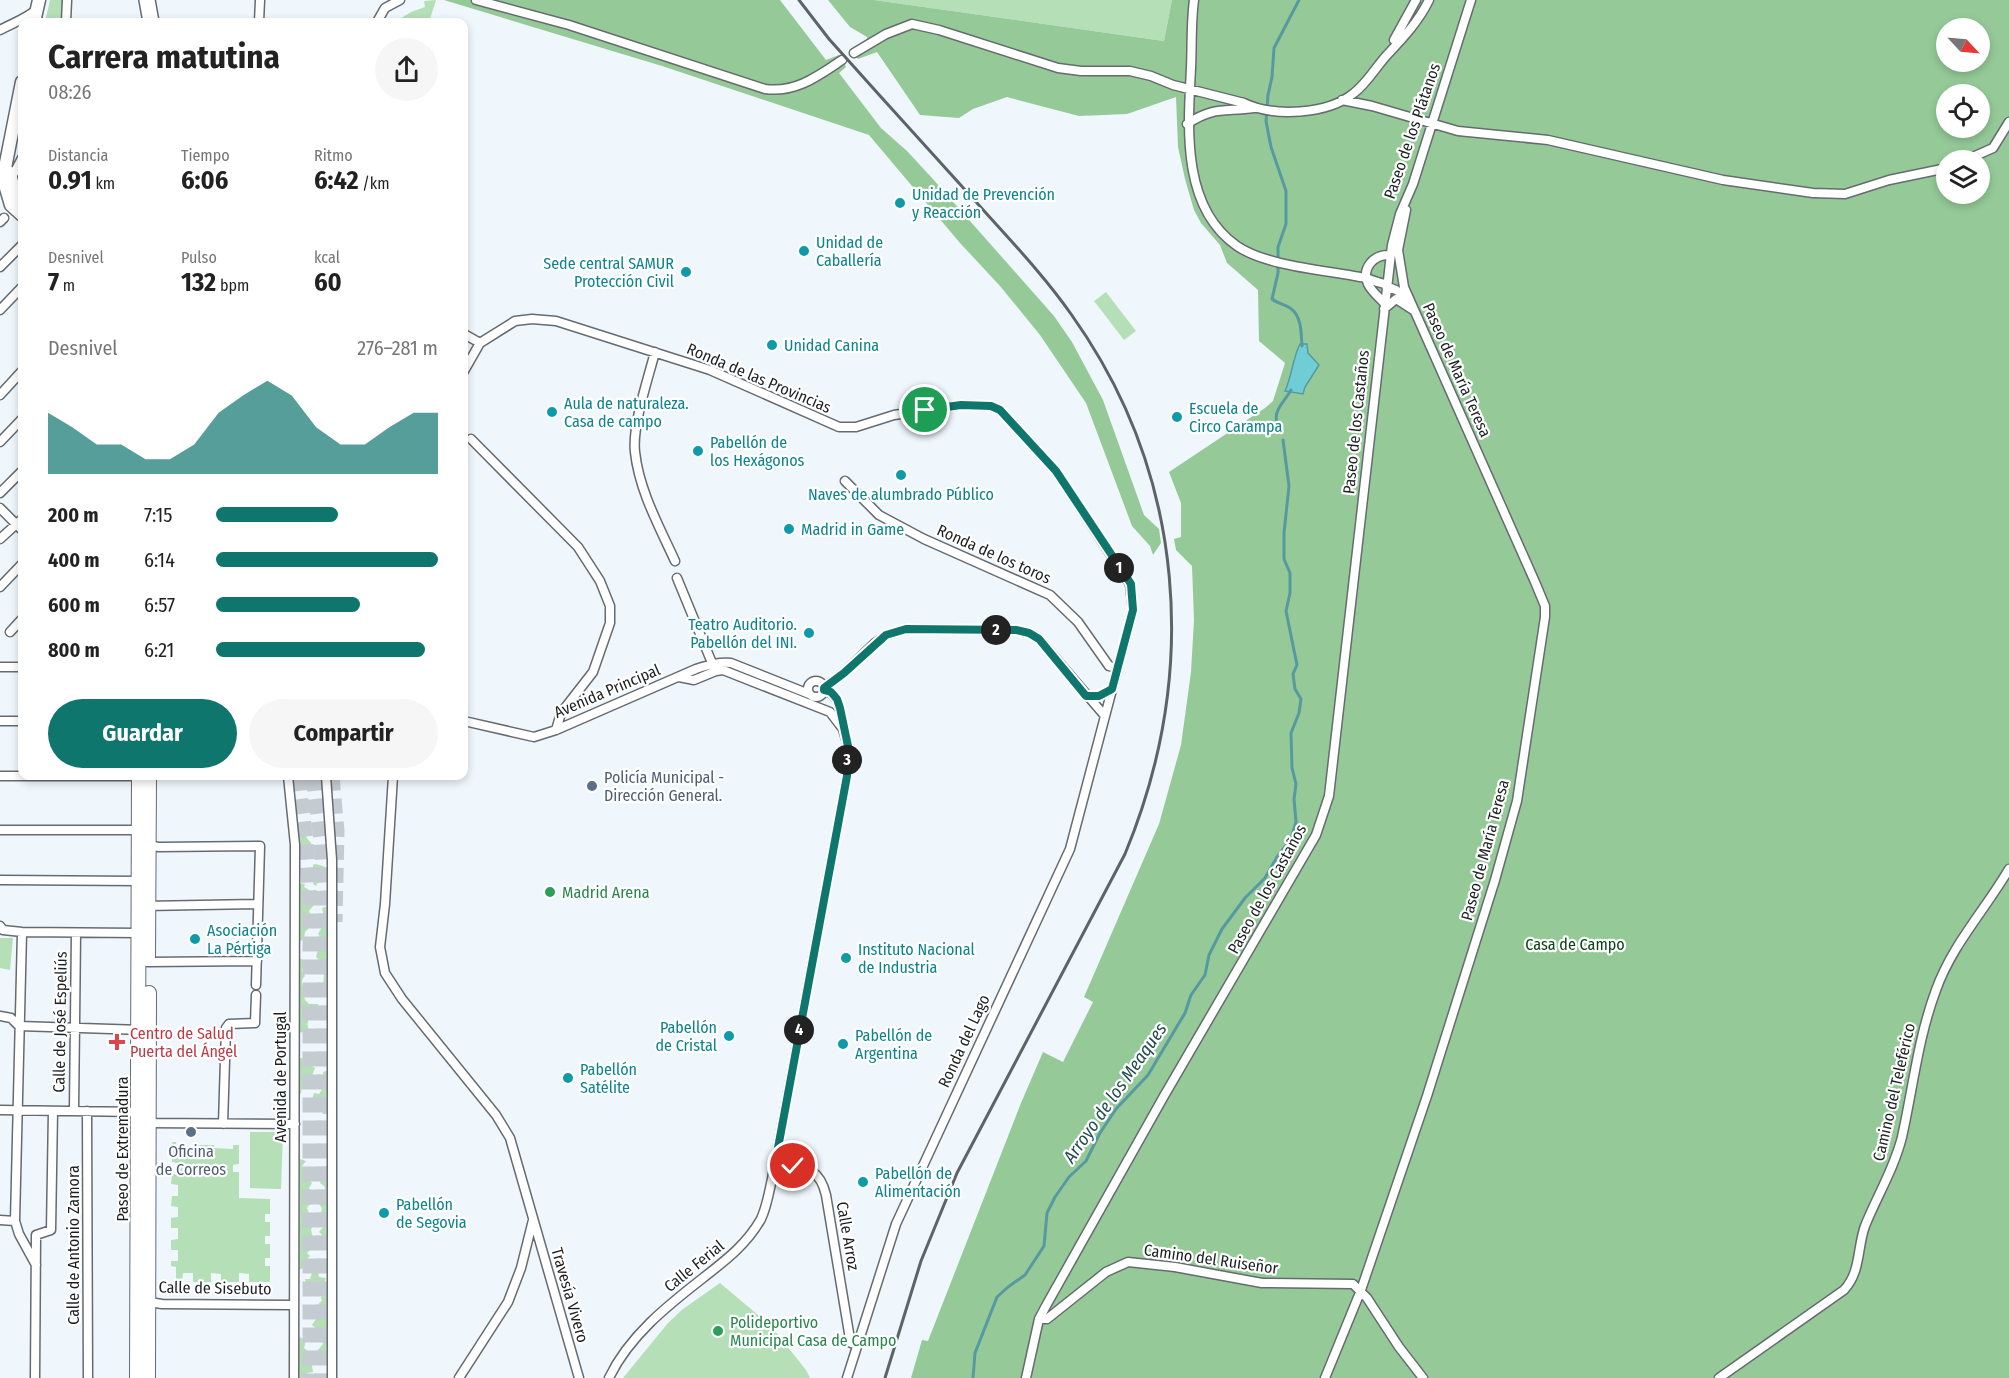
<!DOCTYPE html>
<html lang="es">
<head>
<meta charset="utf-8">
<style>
  :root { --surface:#fff; --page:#f6f6f6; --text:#222; --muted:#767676; --accent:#0f766e }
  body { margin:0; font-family:"Fira Sans Condensed",sans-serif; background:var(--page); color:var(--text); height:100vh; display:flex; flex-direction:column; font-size:22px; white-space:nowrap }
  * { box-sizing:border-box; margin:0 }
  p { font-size:20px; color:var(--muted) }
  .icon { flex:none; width:33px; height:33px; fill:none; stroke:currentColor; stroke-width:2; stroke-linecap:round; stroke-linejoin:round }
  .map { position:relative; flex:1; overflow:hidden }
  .sheet { position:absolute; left:18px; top:18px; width:450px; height:762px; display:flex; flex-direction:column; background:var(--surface); border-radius:12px; box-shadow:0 3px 9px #0003 }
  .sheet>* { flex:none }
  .needle { width:39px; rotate:116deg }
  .buttons { position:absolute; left:1936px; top:18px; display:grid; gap:12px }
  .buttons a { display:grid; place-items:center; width:54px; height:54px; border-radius:50%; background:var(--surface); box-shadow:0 3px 9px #0003; font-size:30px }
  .pin { position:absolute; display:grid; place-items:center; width:51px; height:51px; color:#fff; margin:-26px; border:3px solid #fff; border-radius:50%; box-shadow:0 2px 6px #0007 }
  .km { position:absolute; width:30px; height:30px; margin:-15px; border-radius:50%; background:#222; color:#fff; font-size:16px; line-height:30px; text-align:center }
  .round { display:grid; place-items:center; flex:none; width:63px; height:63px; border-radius:32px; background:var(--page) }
  .overview { display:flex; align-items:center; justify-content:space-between; height:102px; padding:0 30px }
  h1 { font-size:33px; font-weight:700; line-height:45px }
  .stats { display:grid; grid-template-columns:repeat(3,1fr); gap:9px; height:102px; padding:6px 30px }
  .stats div { display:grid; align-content:center }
  .stats b { font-size:26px; font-weight:700 }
  .stats small { font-size:16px; font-weight:400 }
  .stats p { font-size:16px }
  .chart { height:168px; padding:12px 30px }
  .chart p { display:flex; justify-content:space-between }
  .chart svg { width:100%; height:108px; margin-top:6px; fill:var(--accent); opacity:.7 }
  .cta { display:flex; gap:12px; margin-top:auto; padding:12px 30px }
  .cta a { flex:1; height:69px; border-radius:36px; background:var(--accent); color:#fff; font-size:24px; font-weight:700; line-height:69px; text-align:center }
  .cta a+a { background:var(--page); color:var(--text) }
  ul { padding:0 30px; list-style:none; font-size:20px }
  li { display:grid; grid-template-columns:96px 72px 1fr; align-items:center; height:45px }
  li i { height:15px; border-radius:8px; background:var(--accent) }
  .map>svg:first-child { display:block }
</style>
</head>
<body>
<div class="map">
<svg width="2009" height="1378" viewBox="0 0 2009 1378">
  <rect width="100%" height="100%" fill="#eff7fd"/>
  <path fill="#b5dfb7" d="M50,0H62V22H45Z
    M436,0L429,22H395L411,12L425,7L424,1Z
    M874,0H1172L1164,41Z
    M1106,292L1136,331L1124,340L1094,301Z
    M298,826L302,828L306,827L310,834L306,837L311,843V850L306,853L305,860L300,858Z
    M315,864L323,866L327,869L323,874L326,878V881L319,878L316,886L313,884L314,877L308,874L313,871V865Z
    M299,883L305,884L304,887L311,891L309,896L314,905L309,911L311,917L304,920L309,928L305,932L304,940L299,941Z
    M328,906V988L323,986L324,975L317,970L321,961L316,957L319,946L321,947L326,943L318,934L322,927L319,923L324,918L322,908Z
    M0,938H13L10,970L0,968Z
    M299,958L306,961L302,970L305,976C299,981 303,988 308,993L304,996L305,1000L309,1004H318L317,1015L314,1014C308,1018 306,1023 309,1030L299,1033Z
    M300,1058L307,1059V1063L315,1068L311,1078L305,1081L307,1086L302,1089L299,1098Z
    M328,1070V1114H323L321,1109L311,1103L314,1093L319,1094L322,1089L319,1083L324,1078L323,1072Z
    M250,1132H283L281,1189L250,1188Z
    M172,1142H176V1149L196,1148V1145H214V1148L233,1149V1145H239V1164L233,1165V1172H239V1198L270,1199V1214H265V1222H270V1236H265V1244H270V1258H265V1266H270V1282H249V1274L239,1273V1282H221V1274L211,1273V1282H193V1273H183L182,1282H176V1267L171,1266V1261H178V1250H171V1240L178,1239V1228H171V1218L178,1217V1207L171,1206L172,1196H178V1185L171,1184L172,1174H178V1163L172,1162Z
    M300,1159L306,1161L302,1166L308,1171L307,1176L312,1183L309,1188L314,1196L312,1198L314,1203L309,1205L307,1208L309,1213L306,1214V1224L313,1225L311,1230L313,1238H310L306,1241L311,1249L307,1253L310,1256L306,1260L305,1267L299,1270Z
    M328,1166V1245L323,1244V1236L319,1232L324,1226V1219L320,1217L322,1208L319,1204L326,1192L324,1186L320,1183L324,1173L322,1167Z
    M318,1272L319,1277L326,1278L324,1283L320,1284L323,1290L320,1292L315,1288L311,1294L308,1291L311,1285L306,1283L305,1279H310L312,1273Z
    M720,1283L771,1326L806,1370L810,1378H623L668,1323L683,1309Z
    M328,1295V1363L323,1362V1354L318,1350L323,1344L320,1338L316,1339L318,1330L312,1325L316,1319V1313L321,1309L319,1303L322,1301L321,1297Z
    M299,1337L306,1340L304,1348L309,1352L305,1355L306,1360L313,1362L312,1366L313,1372L307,1373L304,1378H299Z"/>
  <path fill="#95ca98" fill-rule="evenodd" d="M424,0H780L826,60L839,55L846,67L839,73L881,128L907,151L932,178L1054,316L1072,342L1103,400L1144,515L1159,529L1161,543L1153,555L1150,546L1132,526L1086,403L1040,335L1000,286L960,243L869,135L662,66L444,0Z
    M828,0H874L1164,41L1172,0H2009V1378H911L922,1340L928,1341L1021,1103L1043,1052L1063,1062L1093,1002L1084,997L1159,824L1181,745L1191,672L1194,620L1192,566L1176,550L1174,539L1181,537V503L1169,472L1265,408L1273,401L1285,363L1259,341L1258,290L1227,263L1220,245L1201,223L1194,210L1185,179L1178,147L1176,97L1127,114L1079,116L1007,97L973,109L959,118L920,115L877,52L858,59L852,49L867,39V37L850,27ZM1947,28H1980V62H1947ZM1947,94H1980V128H1947ZM1947,160H1980V194H1947Z"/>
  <path fill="#70cdd6" stroke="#5799a0" stroke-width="1.5" d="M1300,344H1307L1308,353L1319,365L1305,387L1303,394L1285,391C1292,376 1292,360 1300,344Z"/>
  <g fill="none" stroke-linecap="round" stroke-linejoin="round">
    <path stroke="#5799a0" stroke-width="3" d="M1299,0L1274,48L1272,77L1268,95L1266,121L1271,147L1286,191V224L1278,247V273L1272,299C1278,304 1285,304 1290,308C1302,316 1301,333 1302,346
      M1280,431C1270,411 1282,406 1291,390
      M973,1378L975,1353L997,1297L1008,1287L1025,1275L1044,1246L1047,1213L1055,1197L1069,1177L1086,1161L1100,1133L1116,1109L1148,1075L1185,1013L1191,995L1205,975L1209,955L1222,929L1245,898L1265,878L1277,857L1291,839L1296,822L1294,799L1296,784L1292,768L1291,733L1299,713L1301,699L1295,689L1293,674L1297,665L1286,611L1290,593V573L1284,559V533L1289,486L1283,440"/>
    <path stroke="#c5ccd1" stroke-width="15" stroke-dasharray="15 8" stroke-linecap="butt" d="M298,776L306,842L310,903V1378
      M313,776L321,840L325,903L323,1378
      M332,776L337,831L335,922"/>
    <defs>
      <path id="street" d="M476,0L569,25L765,89C796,93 818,76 842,60
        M1194,0C1191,22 1192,46 1191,68C1188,127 1181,207 1237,246C1266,266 1325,270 1360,277C1369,278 1377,283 1386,284
        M66,22L67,0
        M259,22L260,0
        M377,22L385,8L400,0
        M0,30C13,23 25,19 36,10
        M1394,40L1416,0
        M854,53L886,34L912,24L939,30L1058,68L1081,71H1130L1151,76L1173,85L1244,103C1274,117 1327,115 1354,93C1367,83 1376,67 1387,55C1403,38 1419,21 1429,0
        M1342,100L1372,106L1458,131L1548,140L1723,180L1813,193L1845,194L1889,180L1947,168
        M1187,124C1214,106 1224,112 1254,108
        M1966,160L1993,148L2009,122
        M11,179L22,158
        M0,222L4,218
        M0,267L22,245
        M1386,286L1396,290L1408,298
        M1384,303C1379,297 1372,292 1368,284C1361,268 1374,254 1390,255
        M1384,309L1396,299L1413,310
        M0,310L22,287
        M464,334L480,343
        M655,352C648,379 632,426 635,452C639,490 659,526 675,561
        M464,371L480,343L515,321L532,319L556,321L710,370L839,427H856L894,415L961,405L991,406L1000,410L1056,471L1130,584L1133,610L1070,849L896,1224L847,1378
        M0,395L22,371
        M471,439L578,547L600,581L610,606V623L593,672L561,713L556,730
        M0,442L22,419
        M845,481L879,515L924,539L1050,595L1078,622L1109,666L1117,668
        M0,493L22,471
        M0,508L22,530
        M0,539L22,519
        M677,578L712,663
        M0,587L22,564
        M10,632L22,619
        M0,667H22
        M808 689a8 8 0 1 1 16 0a8 8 0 1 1-16 0Z
        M824,688L844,673L875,643L887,635L906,629L1016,630L1029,633L1039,639L1105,716
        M824,690C841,695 841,713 843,728
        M1086,696H1099L1112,689
        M0,721H22
        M464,721L534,737L556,730L696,669C708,665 718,662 731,663L809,694
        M0,776H139
        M288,776L295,845L294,1378
        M326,776L332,860V1378
        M393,776L385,904L380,947L385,973L402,999L496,1115L510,1138L579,1378
        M0,830H139
        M145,845L159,847L260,846L256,985
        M0,880L139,881
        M145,906L258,904
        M0,926L3,930L22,932L139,933
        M22,932L15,1221L19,1234L36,1265
        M148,962L257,961
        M0,1016L11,1018L19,1026
        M19,1026L142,1030
        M0,1110L139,1112L149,1123L295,1124
        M74,1111L76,933
        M87,1111L88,1378
        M223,1124L226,1028L229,1024L255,1023L256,995
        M775,1164C802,1169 818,1163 826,1195L850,1339L851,1343L857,1345
        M0,1220L15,1221
        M145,1299L149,1302L162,1304L294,1305
        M1039,1319H1047L1106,1272L1128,1262L1175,1267L1262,1283L1353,1284L1367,1298L1399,1347L1423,1378
        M35,1378L36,1235L51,1230L53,1111
        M459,1378L508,1302L521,1268L533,1220
        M609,1378C629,1336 667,1306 703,1278C726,1260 747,1244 761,1219C767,1206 769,1192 772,1179L847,776L848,746L843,729L830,712L723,670L716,671L694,680L679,677
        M1026,1378L1039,1319L1047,1304L1164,1096L1316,835L1329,796L1392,245L1400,214L1413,184L1471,0
        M1325,1378L1361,1290L1427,1096L1495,880L1517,801L1545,617V606L1535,582L1404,287L1398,250L1406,210
        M1719,1378L1844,1290C1861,1272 1857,1248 1865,1226C1877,1196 1894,1169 1902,1137C1913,1088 1918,1038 1936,990C1952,945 1985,910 2009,869"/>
      <path id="secondary" d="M34,22L39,0
        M22,82L3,178L11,205L22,215
        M9,172L14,188L22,203"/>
      <path id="primary" d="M148,959L149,776
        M137,1378L139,776
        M148,1378L149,993"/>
      <path id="highway" d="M147,0L151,22"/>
    </defs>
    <use href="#street" stroke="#656b70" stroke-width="11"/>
    <use href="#secondary" stroke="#656b70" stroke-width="15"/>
    <use href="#primary" stroke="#656b70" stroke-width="16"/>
    <use href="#highway" stroke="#656b70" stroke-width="18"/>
    <use href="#street" stroke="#fff" stroke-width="8"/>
    <use href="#secondary" stroke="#fff" stroke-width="12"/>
    <use href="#primary" stroke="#fff" stroke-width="14"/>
    <use href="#highway" stroke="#fff" stroke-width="15"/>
    <path stroke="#5e6366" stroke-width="3" d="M799,0L829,39C878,94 927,148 977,203C1009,239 1043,274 1071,314C1186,475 1200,673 1125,854L957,1173L921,1261L885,1378"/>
  </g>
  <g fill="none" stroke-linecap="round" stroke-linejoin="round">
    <defs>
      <path id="route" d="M793,1166L775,1164L847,776L848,746L840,708L837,699L831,692L824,690V688L844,673L886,635L906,629L1016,630L1029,633L1039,639L1086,696H1099L1112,689L1133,610L1131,584L1056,471L1000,410L991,406L961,405L925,410"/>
    </defs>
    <use href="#route" stroke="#fff" stroke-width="12"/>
    <use href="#route" stroke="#0f766e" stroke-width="8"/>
  </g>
  <g fill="#0f9aa8" stroke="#fff" stroke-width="2">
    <circle cx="900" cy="203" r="6"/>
    <circle cx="804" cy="251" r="6"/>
    <circle cx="686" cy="272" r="6"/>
    <circle cx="772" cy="345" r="6"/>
    <circle cx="552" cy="412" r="6"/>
    <circle cx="1177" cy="417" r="6"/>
    <circle cx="698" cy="451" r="6"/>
    <circle cx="901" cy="475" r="6"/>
    <circle cx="789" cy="529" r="6"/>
    <circle cx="809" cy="633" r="6"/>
    <circle cx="195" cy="939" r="6"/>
    <circle cx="846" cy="958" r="6"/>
    <circle cx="729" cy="1036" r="6"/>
    <circle cx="843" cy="1044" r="6"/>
    <circle cx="568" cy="1078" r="6"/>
    <circle cx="863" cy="1182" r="6"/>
    <circle cx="384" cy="1213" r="6"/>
  </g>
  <g fill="#5c6f8a" stroke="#fff" stroke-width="2">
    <circle cx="592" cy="786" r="6"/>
    <circle cx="191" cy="1132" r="6"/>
  </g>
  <g fill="#2e9e5b" stroke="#fff" stroke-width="2">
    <circle cx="550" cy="892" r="6"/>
    <circle cx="718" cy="1331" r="6"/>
  </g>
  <path fill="#e0444e" stroke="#fff" stroke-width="2" d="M114 1033h6v6h6v6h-6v6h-6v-6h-6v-6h6z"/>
  <g text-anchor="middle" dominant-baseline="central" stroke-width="4.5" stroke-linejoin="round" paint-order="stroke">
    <g font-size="16" fill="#1d2022" stroke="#fff">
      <text transform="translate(1412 131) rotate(-71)">Paseo de los Plátanos</text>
      <text transform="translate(1457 370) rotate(66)">Paseo de María Teresa</text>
      <text transform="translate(759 378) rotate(23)">Ronda de las Provincias</text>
      <text transform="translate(1356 422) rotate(-84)">Paseo de los Castaños</text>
      <text transform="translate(994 554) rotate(24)">Ronda de los toros</text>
      <text transform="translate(607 691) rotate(-23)">Avenida Principal</text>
      <text transform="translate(1485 850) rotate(-75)">Paseo de María Teresa</text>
      <text transform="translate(1267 889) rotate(-61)">Paseo de los Castaños</text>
      <text transform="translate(60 1022) rotate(-89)">Calle de José Espeliús</text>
      <text transform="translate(964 1041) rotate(-65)">Ronda del Lago</text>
      <text transform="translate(280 1077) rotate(-90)">Avenida de Portugal</text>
      <text transform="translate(1894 1092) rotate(-77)">Camino del Teleférico</text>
      <text transform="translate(122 1149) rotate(-90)">Paseo de Extremadura</text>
      <text transform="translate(848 1236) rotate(80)">Calle Arroz</text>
      <text transform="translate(73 1245) rotate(-90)">Calle de Antonio Zamora</text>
      <text transform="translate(1211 1259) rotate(8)">Camino del Ruiseñor</text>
      <text transform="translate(694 1266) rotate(-39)">Calle Ferial</text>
      <text transform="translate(215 1288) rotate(1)">Calle de Sisebuto</text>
      <text transform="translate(570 1295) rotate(74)">Travesía Vivero</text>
    </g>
    <g font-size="16" fill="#0d838f" stroke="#fff" text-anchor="start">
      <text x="912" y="194">Unidad de Prevención<tspan x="912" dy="18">y Reacción</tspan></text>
      <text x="816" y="242">Unidad de<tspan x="816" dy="18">Caballería</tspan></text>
      <text x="674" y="263" text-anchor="end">Sede central SAMUR<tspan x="674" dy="18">Protección Civil</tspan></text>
      <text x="784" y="345">Unidad Canina</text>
      <text x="564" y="403">Aula de naturaleza.<tspan x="564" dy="18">Casa de campo</tspan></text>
      <text x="1189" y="408">Escuela de<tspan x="1189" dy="18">Circo Carampa</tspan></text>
      <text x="710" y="442">Pabellón de<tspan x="710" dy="18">los Hexágonos</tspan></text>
      <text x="901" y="494" text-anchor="middle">Naves de alumbrado Público</text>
      <text x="801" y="529">Madrid in Game</text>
      <text x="797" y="624" text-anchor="end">Teatro Auditorio.<tspan x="797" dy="18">Pabellón del INI.</tspan></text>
      <text x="207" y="930">Asociación<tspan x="207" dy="18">La Pértiga</tspan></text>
      <text x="858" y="949">Instituto Nacional<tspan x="858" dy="18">de Industria</tspan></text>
      <text x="717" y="1027" text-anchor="end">Pabellón<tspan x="717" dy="18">de Cristal</tspan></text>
      <text x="855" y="1035">Pabellón de<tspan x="855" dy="18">Argentina</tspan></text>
      <text x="580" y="1069">Pabellón<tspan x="580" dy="18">Satélite</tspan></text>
      <text x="875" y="1173">Pabellón de<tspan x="875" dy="18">Alimentación</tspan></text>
      <text x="396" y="1204">Pabellón<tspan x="396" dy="18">de Segovia</tspan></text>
    </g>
    <g font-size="16" fill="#4e5e75" stroke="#fff" text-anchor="start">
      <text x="604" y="777">Policía Municipal -<tspan x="604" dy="18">Dirección General.</tspan></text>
      <text x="191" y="1151" text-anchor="middle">Oficina<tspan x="191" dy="18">de Correos</tspan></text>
    </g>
    <g font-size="16" fill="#27864d" stroke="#fff" text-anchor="start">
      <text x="562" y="892">Madrid Arena</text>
      <text x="730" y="1322">Polideportivo<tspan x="730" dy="18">Municipal Casa de Campo</tspan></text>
    </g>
    <g font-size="16" fill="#084313" stroke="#fff">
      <text x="1575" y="944">Casa de Campo</text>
    </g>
    <g font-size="16" fill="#be3a42" stroke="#fff" text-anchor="start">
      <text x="130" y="1033">Centro de Salud<tspan x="130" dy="18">Puerta del Ángel</tspan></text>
    </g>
    <g font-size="18" font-style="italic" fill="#214c50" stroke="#fff">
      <text transform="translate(1115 1093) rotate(-55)">Arroyo de los Meaques</text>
    </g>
  </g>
</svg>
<div class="buttons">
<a><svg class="needle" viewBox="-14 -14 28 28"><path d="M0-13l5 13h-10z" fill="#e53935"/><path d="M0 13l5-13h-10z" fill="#767676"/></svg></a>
<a><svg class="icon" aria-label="locate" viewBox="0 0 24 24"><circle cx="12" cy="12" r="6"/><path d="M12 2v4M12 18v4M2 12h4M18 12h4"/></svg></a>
<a><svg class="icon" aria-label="layers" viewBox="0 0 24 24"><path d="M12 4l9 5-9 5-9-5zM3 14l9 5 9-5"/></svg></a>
</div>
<div class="pin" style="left:925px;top:410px;background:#1e9e55"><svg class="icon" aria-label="arrive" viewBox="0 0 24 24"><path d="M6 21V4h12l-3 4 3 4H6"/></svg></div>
<div class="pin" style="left:793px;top:1166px;background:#d93025"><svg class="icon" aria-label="check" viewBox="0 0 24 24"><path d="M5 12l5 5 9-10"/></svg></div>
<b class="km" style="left:1119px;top:568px">1</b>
<b class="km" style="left:996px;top:630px">2</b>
<b class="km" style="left:847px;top:760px">3</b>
<b class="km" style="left:799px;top:1030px">4</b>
<section class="sheet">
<div class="overview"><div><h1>Carrera matutina</h1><p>08:26</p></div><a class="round"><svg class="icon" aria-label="share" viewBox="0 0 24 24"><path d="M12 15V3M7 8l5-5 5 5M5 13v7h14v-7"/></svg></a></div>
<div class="stats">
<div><p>Distancia</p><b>0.91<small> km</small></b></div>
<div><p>Tiempo</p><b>6:06</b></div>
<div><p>Ritmo</p><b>6:42<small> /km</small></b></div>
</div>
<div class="stats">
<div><p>Desnivel</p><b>7<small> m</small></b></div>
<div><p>Pulso</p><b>132<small> bpm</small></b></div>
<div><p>kcal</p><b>60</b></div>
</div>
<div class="chart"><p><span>Desnivel</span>276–281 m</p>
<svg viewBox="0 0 160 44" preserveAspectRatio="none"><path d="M0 44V19L10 25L20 32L30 32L40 38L50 38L60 32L70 19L80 12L90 6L100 12L110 25L120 32L130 32L140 25L150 19L160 19V44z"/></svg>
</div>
<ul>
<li><b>200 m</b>7:15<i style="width:55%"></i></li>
<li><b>400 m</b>6:14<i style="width:100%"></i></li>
<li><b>600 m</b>6:57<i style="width:65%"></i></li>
<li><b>800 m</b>6:21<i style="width:94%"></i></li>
</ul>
<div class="cta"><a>Guardar</a><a>Compartir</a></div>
</section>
</div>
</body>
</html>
